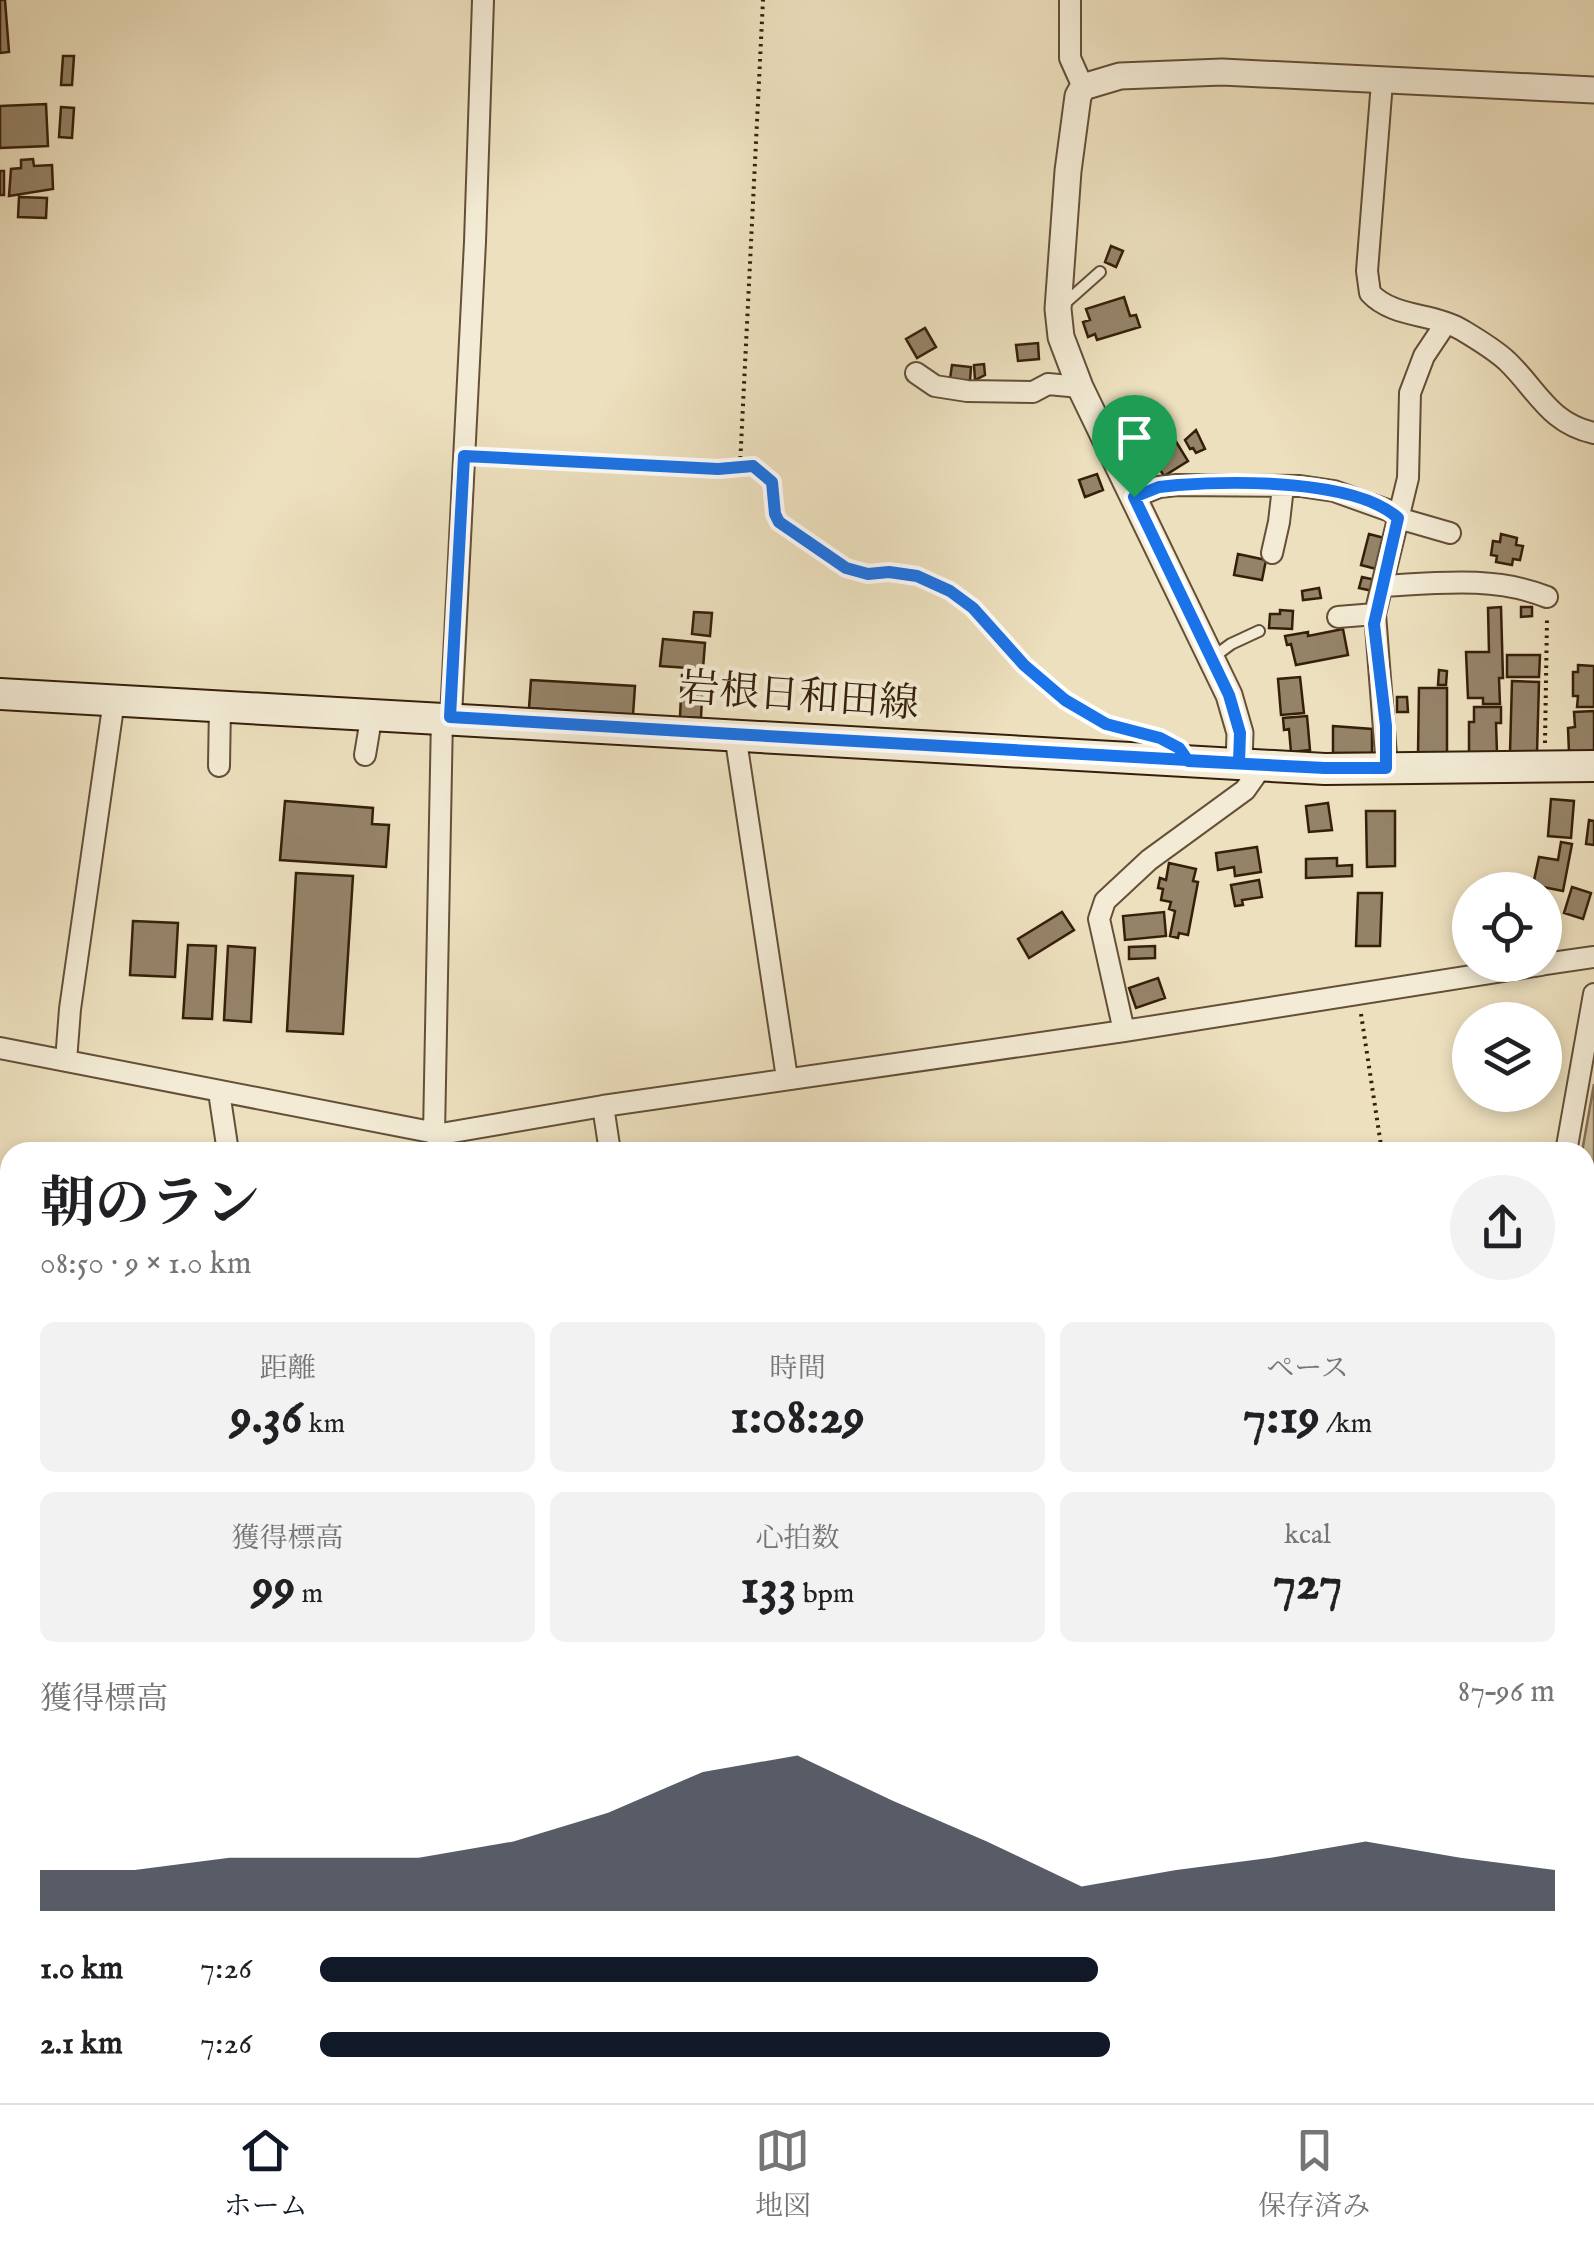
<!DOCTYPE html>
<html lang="ja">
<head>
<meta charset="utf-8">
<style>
  :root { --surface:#fff; --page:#f2f2f2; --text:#202124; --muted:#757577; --line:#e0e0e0; --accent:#111827 }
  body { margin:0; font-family:"IM FELL English","Noto Serif JP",serif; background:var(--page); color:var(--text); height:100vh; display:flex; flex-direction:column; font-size:38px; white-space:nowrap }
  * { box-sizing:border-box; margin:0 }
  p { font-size:32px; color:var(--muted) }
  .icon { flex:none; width:55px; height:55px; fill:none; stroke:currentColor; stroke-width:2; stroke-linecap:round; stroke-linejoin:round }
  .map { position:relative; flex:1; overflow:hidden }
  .drawer { position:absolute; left:0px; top:1142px; width:1595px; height:962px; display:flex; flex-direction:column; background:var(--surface); border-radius:30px 30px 0 0; box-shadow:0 5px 15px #0003 }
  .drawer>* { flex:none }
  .buttons { position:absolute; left:1452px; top:872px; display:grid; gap:20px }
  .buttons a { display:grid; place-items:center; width:110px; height:110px; border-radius:50%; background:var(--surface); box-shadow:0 5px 15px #0003; font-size:50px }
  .pin { position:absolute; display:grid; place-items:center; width:85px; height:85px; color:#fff; margin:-102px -42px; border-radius:50% 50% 50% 0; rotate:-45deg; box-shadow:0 0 10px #0007 }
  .pin .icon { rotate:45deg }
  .round { display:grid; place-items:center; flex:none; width:105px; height:105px; border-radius:52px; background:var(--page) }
  .headline { display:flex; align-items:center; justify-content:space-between; height:170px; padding:0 40px }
  h1 { font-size:55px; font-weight:700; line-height:75px }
  .figures { display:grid; grid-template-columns:repeat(3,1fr); gap:15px; height:170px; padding:10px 40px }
  .figures div { display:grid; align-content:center; border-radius:15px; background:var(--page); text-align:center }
  .figures b { font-size:50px; font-weight:700 }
  .figures small { font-size:28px; font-weight:400 }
  .figures p { font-size:28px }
  .chart { height:280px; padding:20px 40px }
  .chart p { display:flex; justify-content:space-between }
  .chart svg { width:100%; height:180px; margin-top:10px; fill:var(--accent); opacity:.7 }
  ul { padding:0 40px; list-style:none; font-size:32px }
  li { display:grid; grid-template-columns:160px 120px 1fr; align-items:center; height:75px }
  li i { height:25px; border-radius:12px; background:var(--accent) }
  .menu { display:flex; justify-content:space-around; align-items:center; height:140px; border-top:2px solid var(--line); background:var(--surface); font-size:28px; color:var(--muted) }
  .menu a { display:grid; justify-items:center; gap:5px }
  .menu .on { color:var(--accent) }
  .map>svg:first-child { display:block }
</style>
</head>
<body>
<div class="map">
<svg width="1594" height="2103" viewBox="0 0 1594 2103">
  <rect width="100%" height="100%" fill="#ede0be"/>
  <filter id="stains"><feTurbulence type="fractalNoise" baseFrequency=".002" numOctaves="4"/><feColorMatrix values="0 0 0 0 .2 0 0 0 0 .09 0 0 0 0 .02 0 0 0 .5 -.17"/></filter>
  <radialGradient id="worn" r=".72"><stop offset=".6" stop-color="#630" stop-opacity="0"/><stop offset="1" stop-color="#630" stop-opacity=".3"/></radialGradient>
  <path fill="#cebf9f" stroke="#826f54" stroke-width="2.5" d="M1594,1084V1172L1585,1173V1152H1582Z"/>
  <path fill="#958368" stroke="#361f0a" stroke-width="2.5" d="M0,0H5L9,52L0,53Z
    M63,56H74L72,85H61Z
    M46,104L48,146L0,148V106Z
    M61,107L74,108L72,138L59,137Z
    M33,159L34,166L52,165L53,189L9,196L11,169L21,168V160Z
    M0,171H4V195H0Z
    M19,197L47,198L46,218L18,217Z
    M1111,246L1123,251L1116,267L1105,262Z
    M1124,297L1130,316L1136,315L1140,327L1097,340L1095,334L1088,337L1083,322L1090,320L1086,309Z
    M925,328L936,347L917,358L906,339Z
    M1038,343L1039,359L1018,361L1016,345Z
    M984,364L985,375L975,380L974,365Z
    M952,365L971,367L970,381L950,379Z
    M1132,417V428L1123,429L1122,418Z
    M1196,430L1205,449L1196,453L1193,448L1190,449L1185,440Z
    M1175,440L1188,461L1164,476L1159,468L1150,473L1139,456L1147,452L1149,456Z
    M1097,474L1103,490L1085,497L1079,480Z
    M1369,534L1388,539L1380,570L1361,565Z
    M1501,534L1517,538L1516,545L1523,546L1520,560L1513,559L1512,565L1496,562L1497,556L1491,555L1493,541L1500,542Z
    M1238,554L1266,560L1262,580L1234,575Z
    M1362,577L1380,581L1377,592L1359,588Z
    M1319,588L1321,598L1303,600L1302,591Z
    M1501,607L1503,678H1499L1500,704H1483V698H1468L1466,652H1489L1488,608Z
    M1521,607H1532V616L1521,617Z
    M1280,610L1293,611L1292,629L1269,628L1270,614H1280Z
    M694,612L712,613L710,636L692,634Z
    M1343,629L1348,655L1296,665L1291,644L1287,645L1285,636L1308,632V636Z
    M663,639L705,643L703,669L660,666Z
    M1507,655H1540L1539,677H1507Z
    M1578,665L1594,666V707H1577L1578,696H1573V672H1578Z
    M1439,670L1447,671L1446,685H1438Z
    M682,675L703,676L701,718L680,717Z
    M1300,677L1304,713L1281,715L1278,679Z
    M531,680L635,686L633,715L529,708Z
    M1512,681L1539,682L1537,753L1510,752Z
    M1419,688H1447V754H1418Z
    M1397,697H1407L1408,712H1397Z
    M1474,707H1501V723H1496L1497,753L1469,754V722H1474Z
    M1594,711V751L1569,753L1568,728L1575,727L1574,712Z
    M1307,716L1310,750L1291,752L1289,729L1284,730L1283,718Z
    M1333,726L1372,729V753H1333Z
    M1551,799L1574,801L1571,838L1548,836Z
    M285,801L373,808L372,824L389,825L386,867L280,860Z
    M1328,803L1332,830L1309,832L1306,806Z
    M1366,811H1395V866L1367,867Z
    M1589,820L1594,821V845L1586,844Z
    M1561,842L1572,844L1563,891L1533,885L1539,857L1558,860Z
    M1257,847L1261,872L1235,876L1234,867L1218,870L1216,853Z
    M1337,858V866L1352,865V876L1306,878V859Z
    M1169,863L1196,869L1193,881L1198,882L1188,935L1179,933L1178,938L1170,936L1175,911L1169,909L1171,902L1161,900L1163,889L1158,888L1160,878L1166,880Z
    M296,873L353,876L343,1034L287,1031Z
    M1259,880L1262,897L1242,900L1243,905L1235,906L1231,885Z
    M1572,887L1591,893L1583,919L1564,913Z
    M1358,893H1382L1380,946H1356Z
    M1062,912L1074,930L1029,958L1018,939Z
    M1164,912L1166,936L1125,940L1123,916Z
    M133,921L178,923L175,977L130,975Z
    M188,945L216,946L212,1019L183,1018Z
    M228,946L255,948L251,1022L224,1020Z
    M1155,946V958L1129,959V947Z
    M1158,978L1165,998L1136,1008L1129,988Z"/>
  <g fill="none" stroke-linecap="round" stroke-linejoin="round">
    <defs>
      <path id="service" d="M1064,304L1100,272
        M1212,658L1231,644L1259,631"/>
      <path id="minor" d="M1070,0V58L1083,87
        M1382,82L1367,271L1370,293C1393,318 1434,313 1462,330C1477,339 1494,349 1507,361C1538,391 1549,423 1594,433
        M916,373L935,386L967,391L1033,392L1048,384L1080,387
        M1134,497L1159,487L1177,485L1300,486L1334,491L1390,511L1398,518L1450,533
        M1272,553L1279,522L1283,487
        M1382,586C1438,583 1495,576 1547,597
        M1338,617L1375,614
        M451,717L475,242L483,0
        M735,734L787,1078
        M365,755L372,713
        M219,766L220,705
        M1387,768L1375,614L1408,478L1410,393L1424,356L1446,323
        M1545,964L1594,957
        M1124,1031L1099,919L1105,901L1149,860L1245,790L1262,766
        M0,1048L441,1134L603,1106L1124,1031L1541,965
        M66,1061L70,1009L114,700
        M219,1092L228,1152
        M603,1106L610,1152
        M434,1134L442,717
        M1566,1152L1594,994
        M1585,1181L1594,1180
        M0,1432L10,1430
        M1585,1877L1594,1876
        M754,2095L755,2103
        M175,2103L233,2095"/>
      <path id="tertiary" d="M1239,763L1240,733L1229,695L1080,387L1061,337L1058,309L1068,171L1078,96L1083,87L1120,76L1222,72L1594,90
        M0,2064L7,2103"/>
      <path id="secondary" d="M0,694L1325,769L1594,766"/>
    </defs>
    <use href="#service" stroke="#644f37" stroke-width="14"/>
    <use href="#minor" stroke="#644f37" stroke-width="24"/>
    <use href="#tertiary" stroke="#644f37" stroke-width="29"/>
    <use href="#secondary" stroke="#361f0a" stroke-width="34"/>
    <path stroke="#361f0a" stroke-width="4" stroke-dasharray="2.5 5" stroke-linecap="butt" d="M484,457L718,469L753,466L772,482L775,514L779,522C804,539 834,569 865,574C873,575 880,572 888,572C908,572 929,580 947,590C979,607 998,640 1024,665C1060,700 1095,721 1143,733
      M740,466L763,0
      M1545,743L1547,618
      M1361,1014L1382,1152
      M1525,2095L1526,2103"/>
    <use href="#service" stroke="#f3ebd5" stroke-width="10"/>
    <use href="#minor" stroke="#f3ebd5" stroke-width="20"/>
    <use href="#tertiary" stroke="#f3ebd5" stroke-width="25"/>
    <use href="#secondary" stroke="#f3ebd5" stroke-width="30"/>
  </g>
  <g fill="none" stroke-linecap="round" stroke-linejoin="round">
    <defs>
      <path id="route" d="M1134,497L1229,695L1240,733L1239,763C976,750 713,732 450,717L464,456L718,469L753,466L772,482L775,514L779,522L846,568L868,574L889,572L917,576L950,591L973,608L1024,665L1065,700L1106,724L1160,738L1179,748L1188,761L1325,768H1386V726L1374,624L1398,518C1355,479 1234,481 1178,485L1159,487L1134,497"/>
    </defs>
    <use href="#route" stroke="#fff" stroke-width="20"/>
    <use href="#route" stroke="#1a73e8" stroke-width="12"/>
  </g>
  <g text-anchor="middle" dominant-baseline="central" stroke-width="8" stroke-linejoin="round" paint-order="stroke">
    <g font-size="40" fill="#361f0a" stroke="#f3ebd5">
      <text transform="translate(799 698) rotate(4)">岩根日和田線</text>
    </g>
  </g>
  <rect width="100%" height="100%" filter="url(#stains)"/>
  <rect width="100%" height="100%" fill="url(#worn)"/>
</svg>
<div class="buttons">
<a><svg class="icon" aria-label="locate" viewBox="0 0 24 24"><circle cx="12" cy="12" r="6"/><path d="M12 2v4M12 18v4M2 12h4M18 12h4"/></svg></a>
<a><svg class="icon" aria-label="layers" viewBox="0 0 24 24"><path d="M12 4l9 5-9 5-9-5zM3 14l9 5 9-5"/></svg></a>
</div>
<div class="pin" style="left:1134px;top:497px;background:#1e9e55"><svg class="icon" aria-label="arrive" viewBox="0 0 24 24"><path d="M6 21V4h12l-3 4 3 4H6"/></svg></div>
<section class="drawer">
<div class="headline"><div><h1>朝のラン</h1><p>08:50 · 9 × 1.0 km</p></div><a class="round"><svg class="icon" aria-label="share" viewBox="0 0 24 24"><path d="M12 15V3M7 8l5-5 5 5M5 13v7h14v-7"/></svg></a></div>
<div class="figures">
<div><p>距離</p><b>9.36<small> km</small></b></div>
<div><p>時間</p><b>1:08:29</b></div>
<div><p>ペース</p><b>7:19<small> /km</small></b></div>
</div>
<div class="figures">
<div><p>獲得標高</p><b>99<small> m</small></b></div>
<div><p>心拍数</p><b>133<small> bpm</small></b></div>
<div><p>kcal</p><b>727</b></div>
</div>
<div class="chart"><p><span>獲得標高</span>87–96 m</p>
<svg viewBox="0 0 160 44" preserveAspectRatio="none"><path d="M0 44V34L10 34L20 31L30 31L40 31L50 27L60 20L70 10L80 6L90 17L100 27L110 38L120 34L130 31L140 27L150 31L160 34V44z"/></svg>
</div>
<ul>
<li><b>1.0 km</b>7:26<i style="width:63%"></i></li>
<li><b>2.1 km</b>7:26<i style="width:64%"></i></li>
</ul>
</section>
</div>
<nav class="menu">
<a class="on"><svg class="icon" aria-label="home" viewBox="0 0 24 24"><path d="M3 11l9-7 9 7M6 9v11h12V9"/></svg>ホーム</a>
<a><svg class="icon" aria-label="map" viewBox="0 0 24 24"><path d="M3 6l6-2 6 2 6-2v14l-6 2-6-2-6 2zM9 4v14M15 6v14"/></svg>地図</a>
<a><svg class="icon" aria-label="saved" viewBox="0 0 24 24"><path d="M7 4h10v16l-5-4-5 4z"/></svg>保存済み</a>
</nav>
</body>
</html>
